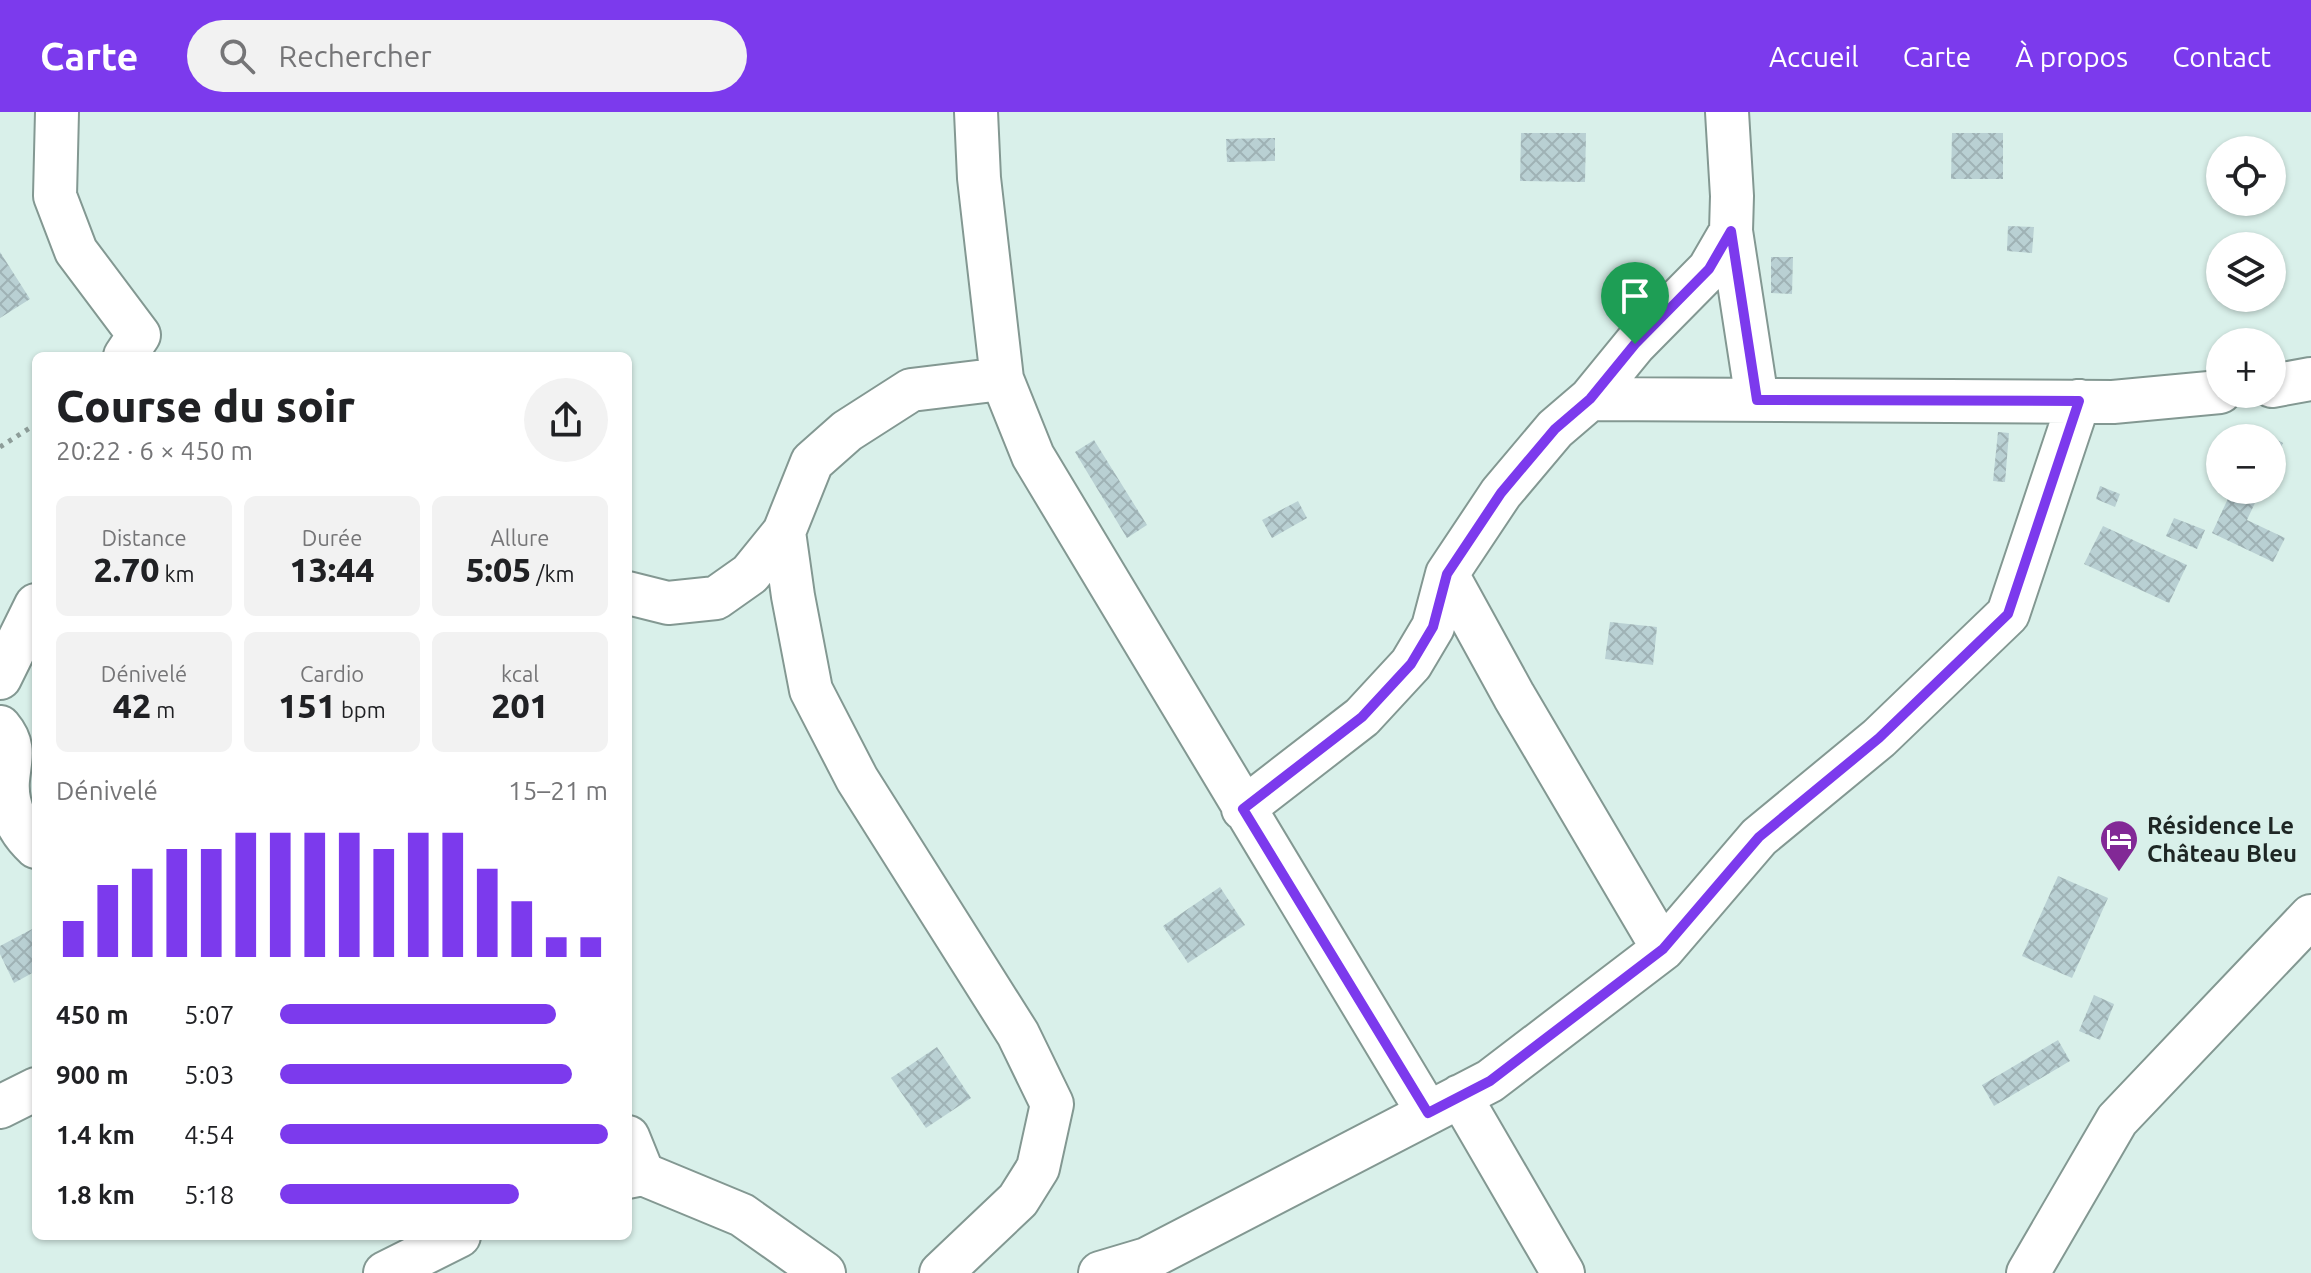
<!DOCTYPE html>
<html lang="fr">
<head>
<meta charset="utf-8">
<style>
  :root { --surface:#fff; --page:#f2f2f2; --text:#202124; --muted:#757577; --accent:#7c3aed }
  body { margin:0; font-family:Ubuntu,sans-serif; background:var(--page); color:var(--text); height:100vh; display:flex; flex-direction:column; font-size:30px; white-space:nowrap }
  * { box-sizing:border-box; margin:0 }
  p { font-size:26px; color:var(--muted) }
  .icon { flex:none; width:44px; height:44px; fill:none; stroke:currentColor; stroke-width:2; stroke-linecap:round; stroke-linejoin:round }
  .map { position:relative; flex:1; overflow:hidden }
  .sheet { position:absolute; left:32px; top:240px; width:600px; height:888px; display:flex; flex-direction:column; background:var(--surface); border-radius:12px; box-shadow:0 2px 6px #0004 }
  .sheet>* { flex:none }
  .tools { position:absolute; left:2206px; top:24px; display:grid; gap:16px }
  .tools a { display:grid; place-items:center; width:80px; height:80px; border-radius:50%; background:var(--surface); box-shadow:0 2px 6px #0004; font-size:40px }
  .pin { position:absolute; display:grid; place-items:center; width:68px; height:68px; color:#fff; margin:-82px -34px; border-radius:50% 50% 50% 0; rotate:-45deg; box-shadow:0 0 8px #0007 }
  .pin .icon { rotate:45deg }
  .round { display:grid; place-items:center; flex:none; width:84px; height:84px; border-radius:42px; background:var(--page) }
  .summary { display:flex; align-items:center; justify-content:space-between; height:136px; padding:0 24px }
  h1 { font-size:44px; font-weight:800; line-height:60px }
  .stats { display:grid; grid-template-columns:repeat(3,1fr); gap:12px; height:136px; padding:8px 24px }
  .stats div { display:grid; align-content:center; border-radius:12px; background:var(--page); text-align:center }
  .stats b { font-size:34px; font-weight:800 }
  .stats small { font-size:22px; font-weight:400 }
  .stats p { font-size:22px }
  .chart { height:224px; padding:16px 24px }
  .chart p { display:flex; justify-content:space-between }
  .chart svg { width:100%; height:144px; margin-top:8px; stroke:var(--accent); stroke-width:6 }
  ul { padding:0 24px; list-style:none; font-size:26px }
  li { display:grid; grid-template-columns:128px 96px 1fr; align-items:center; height:60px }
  li i { height:20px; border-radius:10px; background:var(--accent) }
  header { display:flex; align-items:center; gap:48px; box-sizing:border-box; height:112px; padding:0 40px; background:var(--accent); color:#fff }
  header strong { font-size:38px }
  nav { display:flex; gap:44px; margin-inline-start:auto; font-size:28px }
  .search { width:560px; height:72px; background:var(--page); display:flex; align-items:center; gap:20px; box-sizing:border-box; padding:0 28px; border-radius:44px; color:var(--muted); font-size:30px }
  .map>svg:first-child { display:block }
</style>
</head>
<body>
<header>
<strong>Carte</strong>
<div class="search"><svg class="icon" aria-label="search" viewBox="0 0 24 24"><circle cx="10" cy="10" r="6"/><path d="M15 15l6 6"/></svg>Rechercher</div>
<nav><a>Accueil</a><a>Carte</a><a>À propos</a><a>Contact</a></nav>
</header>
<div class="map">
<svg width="2311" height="1161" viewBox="0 0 2311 1161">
  <defs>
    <pattern id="building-cross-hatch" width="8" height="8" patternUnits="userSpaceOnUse" patternTransform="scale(2)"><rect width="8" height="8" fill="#b9d0d3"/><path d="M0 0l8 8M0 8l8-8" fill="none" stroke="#9fb2b5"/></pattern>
  </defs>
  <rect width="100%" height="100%" fill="#d9f0ea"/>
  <path fill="url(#building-cross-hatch)" d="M1521,21H1586L1585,70L1520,69Z
    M1952,21H2003V67H1951Z
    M1275,26V49L1227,50L1226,27Z
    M2008,114L2034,115L2032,141L2007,139Z
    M0,140L30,187L0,206Z
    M1771,145H1793L1792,182L1771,181Z
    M2259,319L2283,331L2272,354V326H2256Z
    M1998,320L2009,321L2005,370L1993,369Z
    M1094,328L1147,413L1127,426L1075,340Z
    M2100,374L2120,382L2115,395L2096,387Z
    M2232,378H2261L2247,408L2285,426L2273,450L2212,421Z
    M1298,389L1307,406L1272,426L1262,408Z
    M2174,406L2205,418L2197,437L2166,424Z
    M2103,414L2187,453L2169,491L2084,452Z
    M1610,510L1657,515L1653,553L1605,547Z
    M2058,764L2108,786L2072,866L2022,844Z
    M1220,775L1245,813L1188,851L1163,814Z
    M36,815V859L14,871L0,842V834Z
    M2094,883L2114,892L2100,928L2079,919Z
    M2058,928L2070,949L1994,994L1982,973Z
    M937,935L971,986L926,1016L891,966Z"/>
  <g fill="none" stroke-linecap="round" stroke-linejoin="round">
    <defs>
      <path id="street" d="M57,0L55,84L76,139L139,223L125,244
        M976,0L979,66L1002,267L1033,344L1428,1001
        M1731,119L1757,288
        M2272,274L2311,267
        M1590,287L2113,290L2220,280
        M784,420L793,484L811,578L857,667L1018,922L1052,992L1038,1056L1018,1088L941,1161
        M1447,462L1514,584L1663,837
        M628,481L668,491L716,486L750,462L784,420L812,350L847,319L911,278L1002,267
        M0,566L36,493
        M0,615C16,634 10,646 8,668C6,693 17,718 36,735
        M1243,697L1362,605L1411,552L1433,515L1447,462L1501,381L1555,317L1590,287L1635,232L1709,157L1731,119L1732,84L1727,0
        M1460,984L1563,1161
        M0,995L36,977
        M628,1025L643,1062
        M628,1065L643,1062L742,1103L824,1161
        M385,1161L459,1124
        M1100,1161L1147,1147L1490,969L1663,837L1759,725L1879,626L2008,502L2079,289
        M2028,1161L2117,1008L2311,804"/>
    </defs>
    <use href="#street" stroke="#839892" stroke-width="46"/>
    <path stroke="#8d9d99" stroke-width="5" stroke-dasharray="4 6" stroke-linecap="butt" d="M0,335L36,312"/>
    <use href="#street" stroke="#fff" stroke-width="42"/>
  </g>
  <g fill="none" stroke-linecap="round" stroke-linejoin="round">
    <defs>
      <path id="route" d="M1731,119L1757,288L2079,289L2008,502L1879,626L1759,725L1663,837L1490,969L1428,1001L1243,697L1362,605L1411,552L1433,515L1447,462L1501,381L1555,317L1590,287L1635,232L1709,157Z"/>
    </defs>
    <use href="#route" stroke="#fff" stroke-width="16"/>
    <use href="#route" stroke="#7c3aed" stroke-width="10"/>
  </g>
  <defs>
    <symbol id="hotel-pin" viewBox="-11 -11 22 30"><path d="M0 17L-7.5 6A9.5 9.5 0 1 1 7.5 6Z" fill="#822996" stroke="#d9f0ea"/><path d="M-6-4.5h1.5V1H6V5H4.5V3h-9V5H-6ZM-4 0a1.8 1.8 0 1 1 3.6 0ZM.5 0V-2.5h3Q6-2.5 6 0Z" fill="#fff"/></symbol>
  </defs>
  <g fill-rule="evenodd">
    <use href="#hotel-pin" x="2097" y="705" width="44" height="60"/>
  </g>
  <g text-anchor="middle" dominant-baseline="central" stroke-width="7" stroke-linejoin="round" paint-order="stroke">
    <g font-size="24" font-weight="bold" fill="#1e2624" stroke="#d9f0ea" text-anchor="start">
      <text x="2147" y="713">Résidence Le<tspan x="2147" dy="28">Château Bleu</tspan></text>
    </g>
  </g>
</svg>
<div class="tools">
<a><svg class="icon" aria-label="locate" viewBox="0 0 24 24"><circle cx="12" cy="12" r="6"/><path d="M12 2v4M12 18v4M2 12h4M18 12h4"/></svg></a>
<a><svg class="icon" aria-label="layers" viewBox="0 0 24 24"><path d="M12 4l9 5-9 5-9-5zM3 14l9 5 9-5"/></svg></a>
<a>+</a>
<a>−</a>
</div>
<div class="pin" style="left:1635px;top:232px;background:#1e9e55"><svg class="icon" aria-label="arrive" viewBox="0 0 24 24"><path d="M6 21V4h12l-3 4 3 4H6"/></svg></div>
<section class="sheet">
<div class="summary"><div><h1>Course du soir</h1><p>20:22 · 6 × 450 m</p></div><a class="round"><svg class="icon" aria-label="share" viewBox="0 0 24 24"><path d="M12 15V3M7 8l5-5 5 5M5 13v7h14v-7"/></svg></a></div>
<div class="stats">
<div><p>Distance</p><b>2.70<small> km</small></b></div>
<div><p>Durée</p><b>13:44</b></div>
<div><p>Allure</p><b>5:05<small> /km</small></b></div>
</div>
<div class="stats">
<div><p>Dénivelé</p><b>42<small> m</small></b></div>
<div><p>Cardio</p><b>151<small> bpm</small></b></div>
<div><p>kcal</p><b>201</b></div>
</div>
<div class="chart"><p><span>Dénivelé</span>15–21 m</p>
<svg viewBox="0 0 160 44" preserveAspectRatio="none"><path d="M5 44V33M15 44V22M25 44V17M35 44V11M45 44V11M55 44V6M65 44V6M75 44V6M85 44V6M95 44V11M105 44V6M115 44V6M125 44V17M135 44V27M145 44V38M155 44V38"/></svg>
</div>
<ul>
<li><b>450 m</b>5:07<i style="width:84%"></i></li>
<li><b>900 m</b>5:03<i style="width:89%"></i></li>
<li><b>1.4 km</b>4:54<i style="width:100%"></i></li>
<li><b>1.8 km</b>5:18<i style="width:73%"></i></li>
</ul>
</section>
</div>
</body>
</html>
